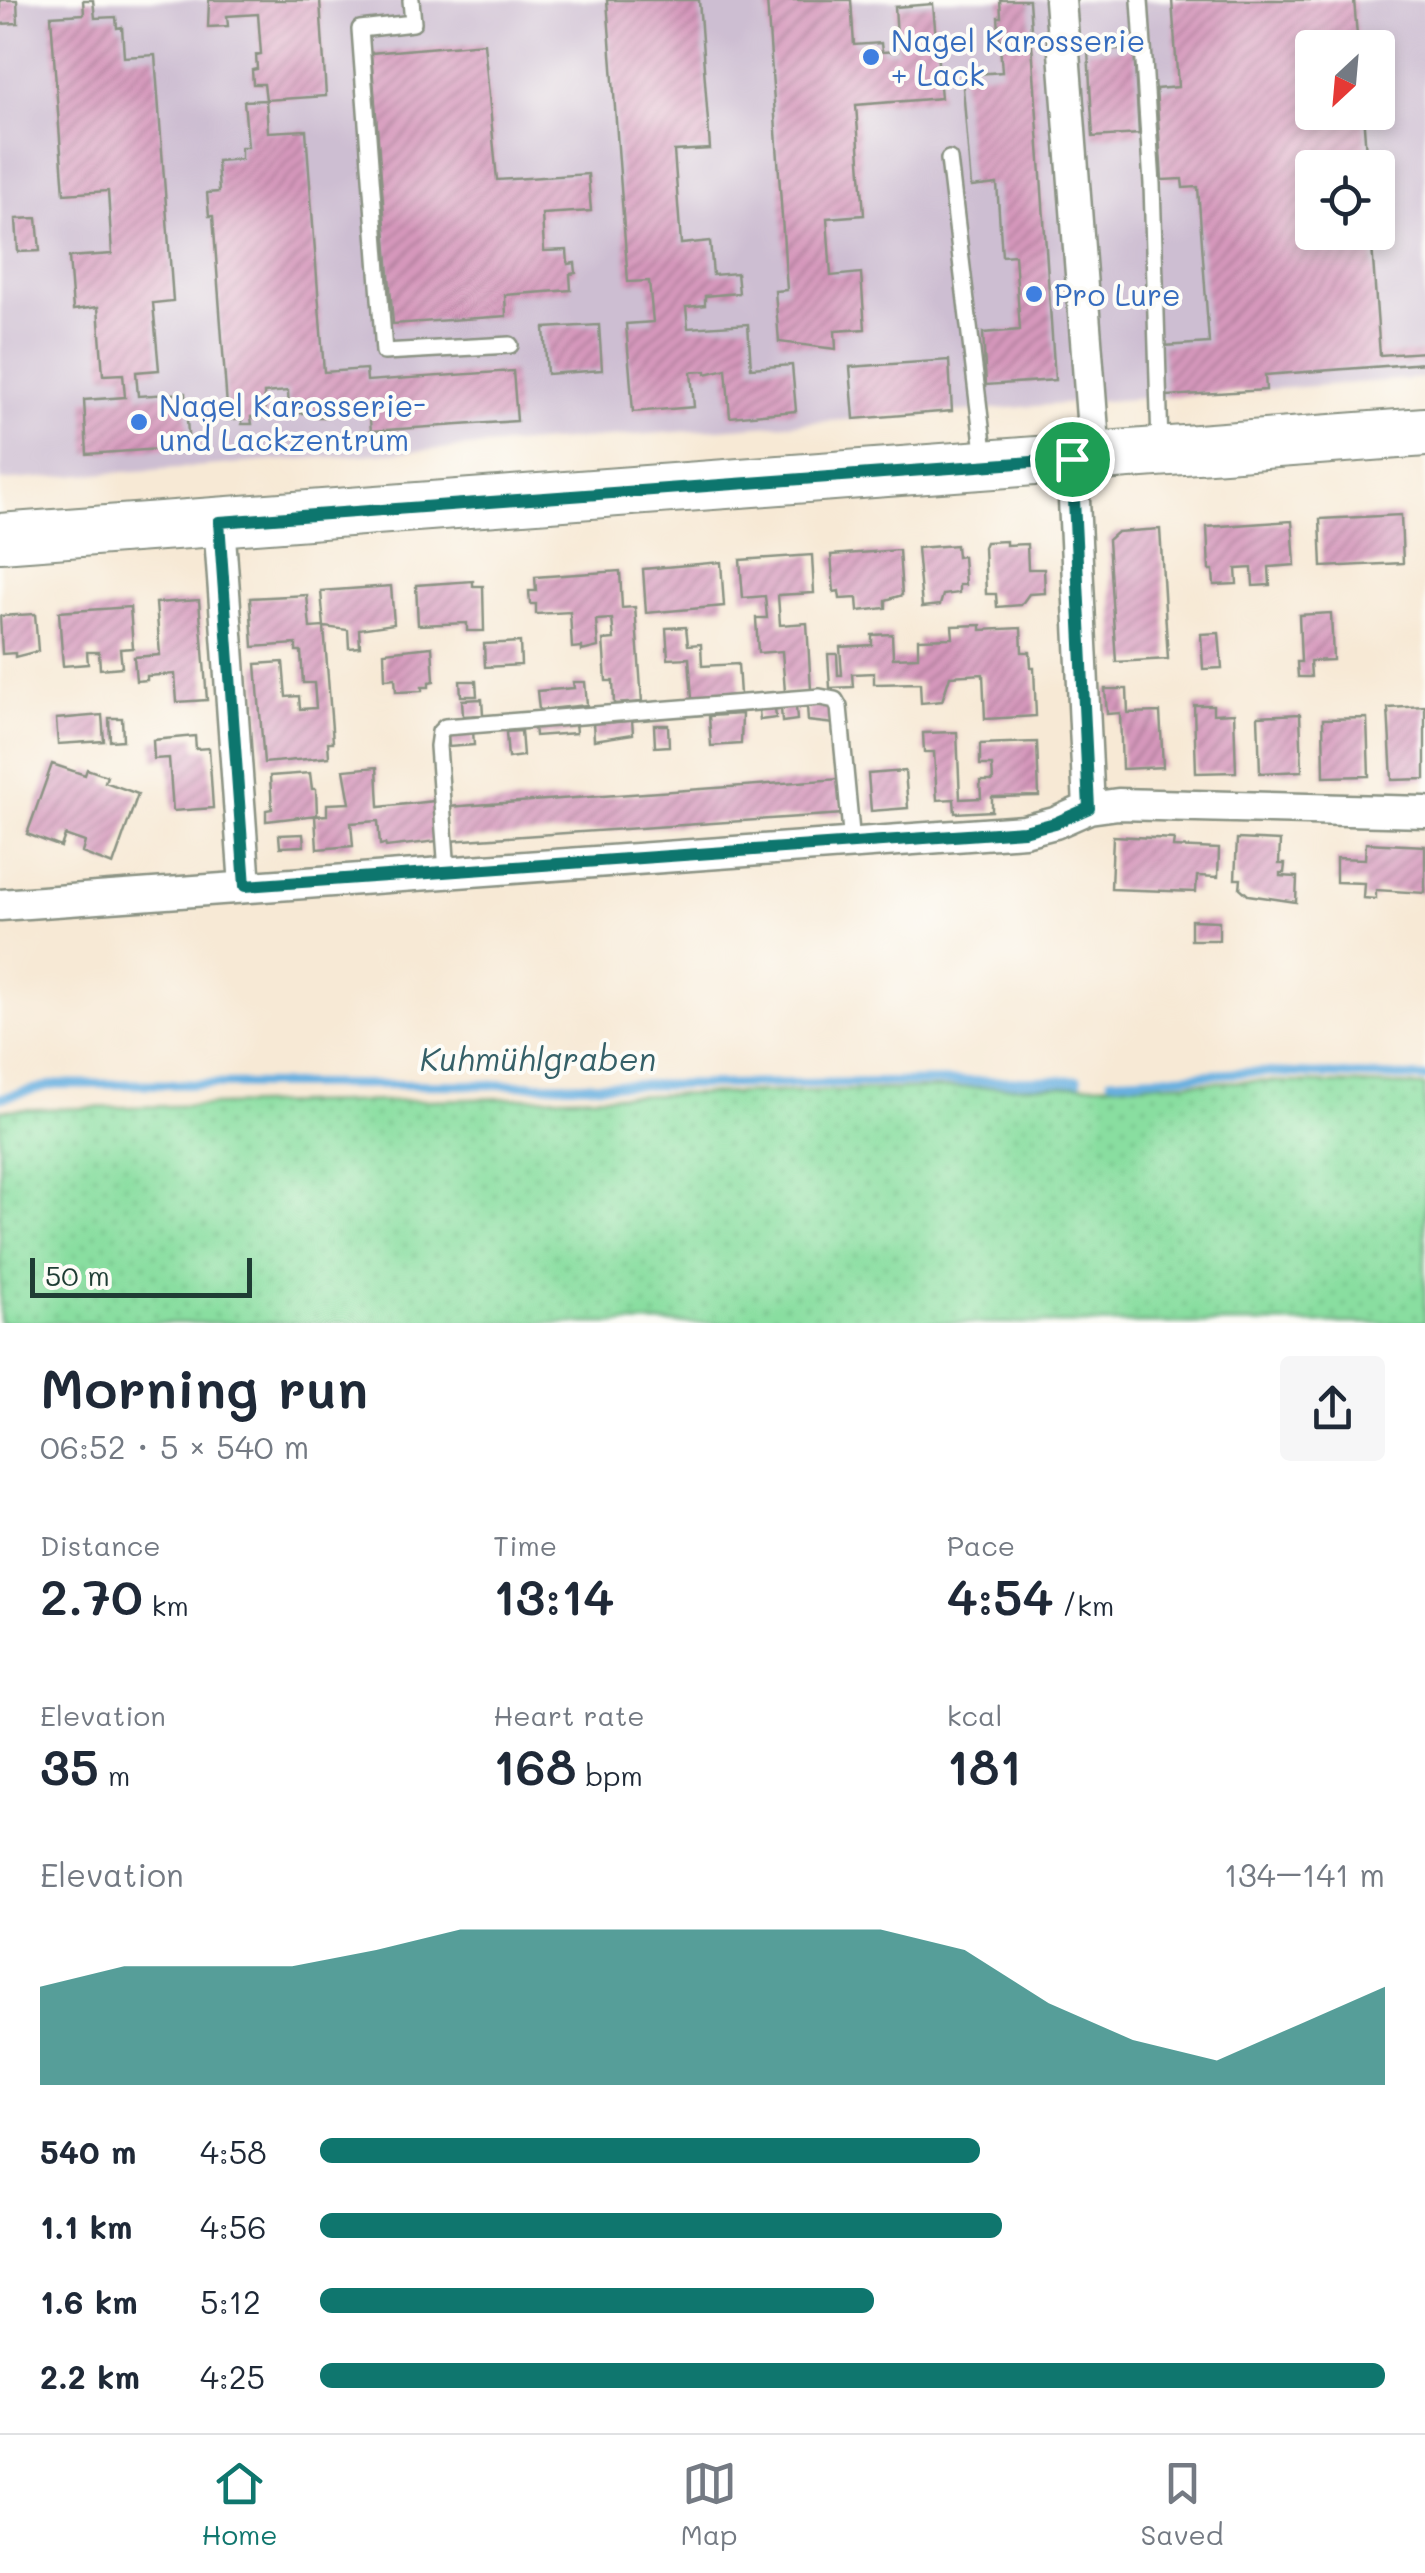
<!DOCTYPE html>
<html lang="en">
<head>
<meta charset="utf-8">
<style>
  :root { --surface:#fff; --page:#f6f6f7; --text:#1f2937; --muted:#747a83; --line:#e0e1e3; --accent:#0f766e }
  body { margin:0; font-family:Mali,sans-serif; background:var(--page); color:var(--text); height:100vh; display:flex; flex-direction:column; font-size:38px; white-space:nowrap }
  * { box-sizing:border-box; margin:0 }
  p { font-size:32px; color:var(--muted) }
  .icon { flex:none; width:55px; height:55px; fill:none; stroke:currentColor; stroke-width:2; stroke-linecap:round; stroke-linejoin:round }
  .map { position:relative; height:1323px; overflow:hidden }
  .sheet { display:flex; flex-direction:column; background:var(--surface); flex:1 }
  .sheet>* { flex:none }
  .needle { width:65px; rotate:206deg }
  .tools { position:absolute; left:1295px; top:30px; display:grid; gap:20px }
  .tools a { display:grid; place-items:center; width:100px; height:100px; border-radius:10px; background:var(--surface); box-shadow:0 5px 15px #0003; font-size:50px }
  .scale { position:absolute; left:30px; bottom:25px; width:222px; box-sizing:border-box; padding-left:10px; border:5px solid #1f3d34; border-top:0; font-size:28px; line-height:35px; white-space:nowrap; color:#1f3d34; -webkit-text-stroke:8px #fdfcf7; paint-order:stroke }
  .pin { position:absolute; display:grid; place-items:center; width:85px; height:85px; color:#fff; margin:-42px; border:5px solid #fff; border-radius:50%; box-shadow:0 2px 10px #0007 }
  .round { display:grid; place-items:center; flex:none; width:105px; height:105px; border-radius:10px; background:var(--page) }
  .head { display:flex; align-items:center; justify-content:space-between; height:170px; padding:0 40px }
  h1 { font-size:55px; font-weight:600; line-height:75px }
  .figures { display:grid; grid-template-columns:repeat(3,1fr); gap:15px; height:170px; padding:10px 40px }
  .figures div { display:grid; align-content:center }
  .figures b { font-size:50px; font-weight:600 }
  .figures small { font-size:28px; font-weight:400 }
  .figures p { font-size:28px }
  .chart { height:280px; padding:20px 40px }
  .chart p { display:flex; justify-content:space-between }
  .chart svg { width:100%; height:180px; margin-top:10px; fill:var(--accent); opacity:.7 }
  ul { padding:0 40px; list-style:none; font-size:32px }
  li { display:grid; grid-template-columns:160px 120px 1fr; align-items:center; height:75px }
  li i { height:25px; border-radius:12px; background:var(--accent) }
  .menu { display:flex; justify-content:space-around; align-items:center; height:140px; border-top:2px solid var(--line); background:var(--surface); font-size:28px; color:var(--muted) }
  .menu a { display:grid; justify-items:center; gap:5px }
  .menu .on { color:var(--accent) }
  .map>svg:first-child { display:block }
</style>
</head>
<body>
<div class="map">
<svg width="1425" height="1323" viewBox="0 0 1425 1323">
  <defs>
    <pattern id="grass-dots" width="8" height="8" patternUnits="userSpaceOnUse" patternTransform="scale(2.5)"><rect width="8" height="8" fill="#89dea0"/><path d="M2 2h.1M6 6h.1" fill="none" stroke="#76bf8a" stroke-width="1.8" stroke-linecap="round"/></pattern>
    <pattern id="building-hatch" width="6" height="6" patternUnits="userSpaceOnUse" patternTransform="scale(2.5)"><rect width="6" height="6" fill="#d698bc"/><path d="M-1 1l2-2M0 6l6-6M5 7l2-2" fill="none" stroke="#ad7d9a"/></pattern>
  </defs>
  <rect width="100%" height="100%" fill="#fdfcf7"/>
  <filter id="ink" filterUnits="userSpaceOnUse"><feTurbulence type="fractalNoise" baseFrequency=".01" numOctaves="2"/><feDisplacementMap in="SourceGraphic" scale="20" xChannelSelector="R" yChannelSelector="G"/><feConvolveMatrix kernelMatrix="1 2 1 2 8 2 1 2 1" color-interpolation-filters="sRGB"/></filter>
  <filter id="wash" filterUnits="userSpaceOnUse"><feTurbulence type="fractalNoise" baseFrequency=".0048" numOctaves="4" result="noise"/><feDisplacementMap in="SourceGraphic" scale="40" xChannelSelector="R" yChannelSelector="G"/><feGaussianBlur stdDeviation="2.25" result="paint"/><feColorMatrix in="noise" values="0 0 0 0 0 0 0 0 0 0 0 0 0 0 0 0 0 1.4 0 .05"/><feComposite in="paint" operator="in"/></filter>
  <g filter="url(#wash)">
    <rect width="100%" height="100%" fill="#f7e9d5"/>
    <path fill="#cdbed2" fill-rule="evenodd" d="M0,0H1425V378L0,481ZM1312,48H1378V112H1312ZM1312,168H1378V232H1312Z"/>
    <path fill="url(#grass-dots)" stroke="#548e6a" stroke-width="2.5" d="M1256,1081L1425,1086V1323H0V1110Z"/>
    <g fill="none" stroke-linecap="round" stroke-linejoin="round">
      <path stroke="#69b0e0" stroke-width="9" d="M1111,1080L1253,1072L1425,1078
        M0,1098L56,1084L678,1085L1078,1080"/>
    </g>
    <g id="blocks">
      <path fill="url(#building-hatch)" d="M0,0H17L18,23L0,24Z
        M83,0H93L95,18L116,17L117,28L122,27L124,57L155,55L173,301L153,303L159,370L136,372L138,396L185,393L189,447L87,454L84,400L125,397L123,374L103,375L98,307L73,310L69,257L112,254L108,191L64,194L51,16L84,14Z
        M320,0L326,96L266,100L264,84H253L252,70L257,69L256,55L261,54L258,14L227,16L228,26L208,27L209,0Z
        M607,0H699L710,149L674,151L681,244L710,241L713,275L737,273L739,293L705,296V305L686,307L688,328L748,324L751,368L792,365L796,411L730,417L726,369L706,374V371L691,372L694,407L633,412L626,324L653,322L649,281L628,282Z
        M767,0H851L854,45L881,43L882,52L898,51L895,7L933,4L941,98L856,105L864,215L827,218L831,276L861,273L865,329L835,331L836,349L779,342L775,291L787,290Z
        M1000,0H1029L1055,380L986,385L983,333L1020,330L1015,255L1002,256L997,184L971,187L962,75L1002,72L998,17H1001Z
        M1172,0H1354L1358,48H1312V112H1363L1367,168H1312V232H1371L1380,355L1425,352V363L1265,375L1266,390L1167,396L1163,346L1209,343L1198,187L1183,188L1182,179L1162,180L1156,89L1178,87Z
        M484,43L497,180L588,174L591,211L542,214L544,251L567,250L568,264L575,263L576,273L570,274L571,290L505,295L506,316L393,324L371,53Z
        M1134,48L1139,134L1093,137L1088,51Z
        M266,100L268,132L306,130L324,372L366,369L367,381L513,371L517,421L371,431L369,409L326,412V417H318V412L289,414L288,391L264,393L265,416L251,417L252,424H242V418L228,420L213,216H209L207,193L219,192L217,161L241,159V147H248L244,101Z
        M37,218L40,251L18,252L16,219Z
        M599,325L602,370L547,374L544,328Z
        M949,360L952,411L854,419L850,367Z
        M1401,515L1403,563L1322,567L1320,519Z
        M1292,521L1295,565L1269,567L1270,585L1253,586L1252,568L1236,569L1237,584L1214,585L1213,570H1209L1207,527Z
        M1160,529L1168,659L1116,662L1108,540L1117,532Z
        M1006,541V545L1027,544L1028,569H1044L1045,593L1029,594L1021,605L997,607L996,594H986L984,547L986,542Z
        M956,545L957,557L963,556L965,585H959V593L943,595L940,605L922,607L917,548Z
        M899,550L902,595L886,600V608L858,611L857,598L840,599L839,591L834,592L831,555Z
        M812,555L814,593L778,595L780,625L807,623L811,690L785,692L782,651L758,653L756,618H767L765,596L743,598L740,560Z
        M721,562L724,606L646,613L643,569Z
        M620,571L622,608L635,607L642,702L614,704L613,681H606L603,640L614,639L612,619L596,620L598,647L582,651V647L572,648L570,612L536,614V604H530L529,591H536L535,577Z
        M473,581V586H483L484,631H467V623L418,625L416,585Z
        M391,586L394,624L359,629L360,647L349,648L348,630L324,627L321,591Z
        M307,595L310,628L324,627L333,742H328L329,757L264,763L256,664L283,662L286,697L299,696L300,709L316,708L314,683H303L301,651H296V644L253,647L250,598Z
        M199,600L207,700L177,702L175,674L147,676V680L136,681L134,657L160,655L156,603Z
        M130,607L133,648L120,649L122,667L100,669L99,652H87L88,664L63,666L59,612Z
        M1331,613L1333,660L1310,661L1311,677H1298L1297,662H1301L1299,615Z
        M35,614L38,651L15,657V653L2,654L0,616Z
        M981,625V630L1021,628L1022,652H1030L1031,668H1034L1036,716L985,719L983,674L950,676L942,701L921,703L920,683L874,684V673L852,674L853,687L830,688L828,654H837L838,675H842L840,647L872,645V635L892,634L893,658L918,657V639L953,638L952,626Z
        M686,627L688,645L701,644L702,666L738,664L740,695L692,699L689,658L668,659L666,628Z
        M1219,633L1222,668L1203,669L1201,634Z
        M520,642L521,665L485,667L484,644Z
        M432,647L434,681L429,682V687H422V691L396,692L395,678L385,679L384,652Z
        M460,681H476L477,696H461Z
        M573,682H585L587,705L539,710L537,691L574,688Z
        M1105,689H1127L1128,713L1160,712L1163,767L1122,769L1120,713L1107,714Z
        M482,699L483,715L463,716L462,700Z
        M826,705L833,708L835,724L808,721L807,706Z
        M1194,705H1213V714L1234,713L1236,772L1196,773Z
        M1425,706V779L1392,780L1388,708Z
        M796,707L797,720L782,722L781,708Z
        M775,708L776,718L760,720L759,710Z
        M742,714L741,744L711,746L709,716Z
        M1300,714L1302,771L1260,773L1258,716Z
        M102,715L104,741L58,744L56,719Z
        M109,718H122L123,740L110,741Z
        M1367,718L1369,776L1324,777L1323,719Z
        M613,719V722L632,720L633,734L594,740L593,721Z
        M575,722L576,733L535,736L534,725Z
        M654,725H668L669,746L655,747Z
        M473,731L474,745L449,747L448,733Z
        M521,731L523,756L508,758L506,732Z
        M957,732L960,799L981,798L980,781H993L992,765H980V744L1037,742L1039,796L992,797V811L955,813L954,799L937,800L934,752H924L923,733Z
        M195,736L196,749L209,748L213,808L173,811L169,758L154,759L153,740Z
        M52,764L85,775L87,769L107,776L105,782L138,794L113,865L82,853L85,842L65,835L61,847L27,834Z
        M377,767L379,807L435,801L438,841L386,847L385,844L380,845L378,821L351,823L353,846L317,849L315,816L327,815V804L350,803L344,770Z
        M905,771L908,808L871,811L868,774Z
        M310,773L312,789H316L317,815L266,821V810L272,809L270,776Z
        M840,779L843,814L450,841L448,807Z
        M303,834L304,846L280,847L279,835Z
        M1113,836L1174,839L1173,847L1219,849L1218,877L1197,876L1196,892L1111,889Z
        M1237,839L1280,841L1279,864H1285L1284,873H1280V876L1297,877L1296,902L1248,895L1240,888L1241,879H1235Z
        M1366,843L1425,846V893L1376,890V899L1363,898L1364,883L1336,882V858L1365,859Z
        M1191,920L1219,921V940H1191Z"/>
    </g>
  </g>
  <g filter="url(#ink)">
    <use href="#blocks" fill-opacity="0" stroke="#8b9384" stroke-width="2.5"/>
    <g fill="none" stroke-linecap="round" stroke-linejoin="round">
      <defs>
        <path id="lane" d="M411,0L413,23L360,29L384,352L510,345
          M1140,0L1152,184L1160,445
          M949,159L985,460
          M447,872L438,746L440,732L445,727L820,697L835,700L839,707L852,843"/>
        <path id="street" d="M1060,0L1095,457
          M1072,459L1089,808
          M219,522L245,886
          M0,905L1024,831L1055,823L1089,808L1118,804L1425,812"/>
        <path id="primary" d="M0,538L1425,432"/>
      </defs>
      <use href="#lane" stroke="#8b9384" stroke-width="20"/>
      <use href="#street" stroke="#8b9384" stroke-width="35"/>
      <use href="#primary" stroke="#8b9384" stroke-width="52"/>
      <use href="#lane" stroke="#fff" stroke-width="15"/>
      <use href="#street" stroke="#fff" stroke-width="30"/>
      <use href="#primary" stroke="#fff" stroke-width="48"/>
    </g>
  </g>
  <g fill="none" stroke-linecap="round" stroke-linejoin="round" filter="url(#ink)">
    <defs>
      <path id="route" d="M1072,459L1089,808L1055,823L1024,831L245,886L219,522Z"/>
    </defs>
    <use href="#route" stroke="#fff" stroke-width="20"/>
    <use href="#route" stroke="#0f766e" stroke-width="12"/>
  </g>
  <g fill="#3f7fe0" stroke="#fdfcf7" stroke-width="4">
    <circle cx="871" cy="57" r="10"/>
    <circle cx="1034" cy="294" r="10"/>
    <circle cx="139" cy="422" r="10"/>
  </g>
  <g text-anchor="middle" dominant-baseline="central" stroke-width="8" stroke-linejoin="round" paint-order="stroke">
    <g font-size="30" fill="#366cbe" stroke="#fdfcf7" text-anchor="start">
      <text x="891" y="40">Nagel Karosserie<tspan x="891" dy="34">+ Lack</tspan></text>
      <text x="1054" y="294">Pro Lure</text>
      <text x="159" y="405">Nagel Karosserie-<tspan x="159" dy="34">und Lackzentrum</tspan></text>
    </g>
    <g font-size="32" font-style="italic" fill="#356068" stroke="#fdfcf7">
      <text x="538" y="1058">Kuhmühlgraben</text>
    </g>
  </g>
</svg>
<div class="tools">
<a><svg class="needle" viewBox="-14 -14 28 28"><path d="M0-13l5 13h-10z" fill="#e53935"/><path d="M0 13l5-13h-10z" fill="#747a83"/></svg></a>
<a><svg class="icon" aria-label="locate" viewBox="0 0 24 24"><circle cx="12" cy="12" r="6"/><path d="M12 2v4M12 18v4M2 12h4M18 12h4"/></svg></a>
</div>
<div class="scale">50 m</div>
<div class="pin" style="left:1072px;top:459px;background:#1e9e55"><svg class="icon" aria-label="arrive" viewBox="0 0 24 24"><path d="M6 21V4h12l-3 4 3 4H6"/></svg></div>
</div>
<section class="sheet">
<div class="head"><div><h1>Morning run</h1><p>06:52 · 5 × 540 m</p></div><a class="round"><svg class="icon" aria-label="share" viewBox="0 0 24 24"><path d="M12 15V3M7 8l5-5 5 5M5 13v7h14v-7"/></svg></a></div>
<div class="figures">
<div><p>Distance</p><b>2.70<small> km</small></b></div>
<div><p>Time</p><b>13:14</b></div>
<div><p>Pace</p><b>4:54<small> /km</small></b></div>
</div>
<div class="figures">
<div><p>Elevation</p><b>35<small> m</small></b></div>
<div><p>Heart rate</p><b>168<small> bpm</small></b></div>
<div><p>kcal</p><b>181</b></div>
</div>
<div class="chart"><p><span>Elevation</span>134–141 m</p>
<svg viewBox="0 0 160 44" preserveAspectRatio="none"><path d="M0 44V20L10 15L20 15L30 15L40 11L50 6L60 6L70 6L80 6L90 6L100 6L110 11L120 24L130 33L140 38L150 29L160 20V44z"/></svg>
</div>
<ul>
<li><b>540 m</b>4:58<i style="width:62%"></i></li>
<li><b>1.1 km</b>4:56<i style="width:64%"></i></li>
<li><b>1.6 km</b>5:12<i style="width:52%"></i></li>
<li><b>2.2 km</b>4:25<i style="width:100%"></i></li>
</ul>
</section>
<nav class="menu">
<a class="on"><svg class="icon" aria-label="home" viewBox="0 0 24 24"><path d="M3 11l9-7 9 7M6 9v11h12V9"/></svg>Home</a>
<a><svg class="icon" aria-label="map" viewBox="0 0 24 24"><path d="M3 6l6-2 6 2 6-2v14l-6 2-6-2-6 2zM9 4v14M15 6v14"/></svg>Map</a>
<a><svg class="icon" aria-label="saved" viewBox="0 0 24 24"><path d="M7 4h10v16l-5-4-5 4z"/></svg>Saved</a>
</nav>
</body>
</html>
